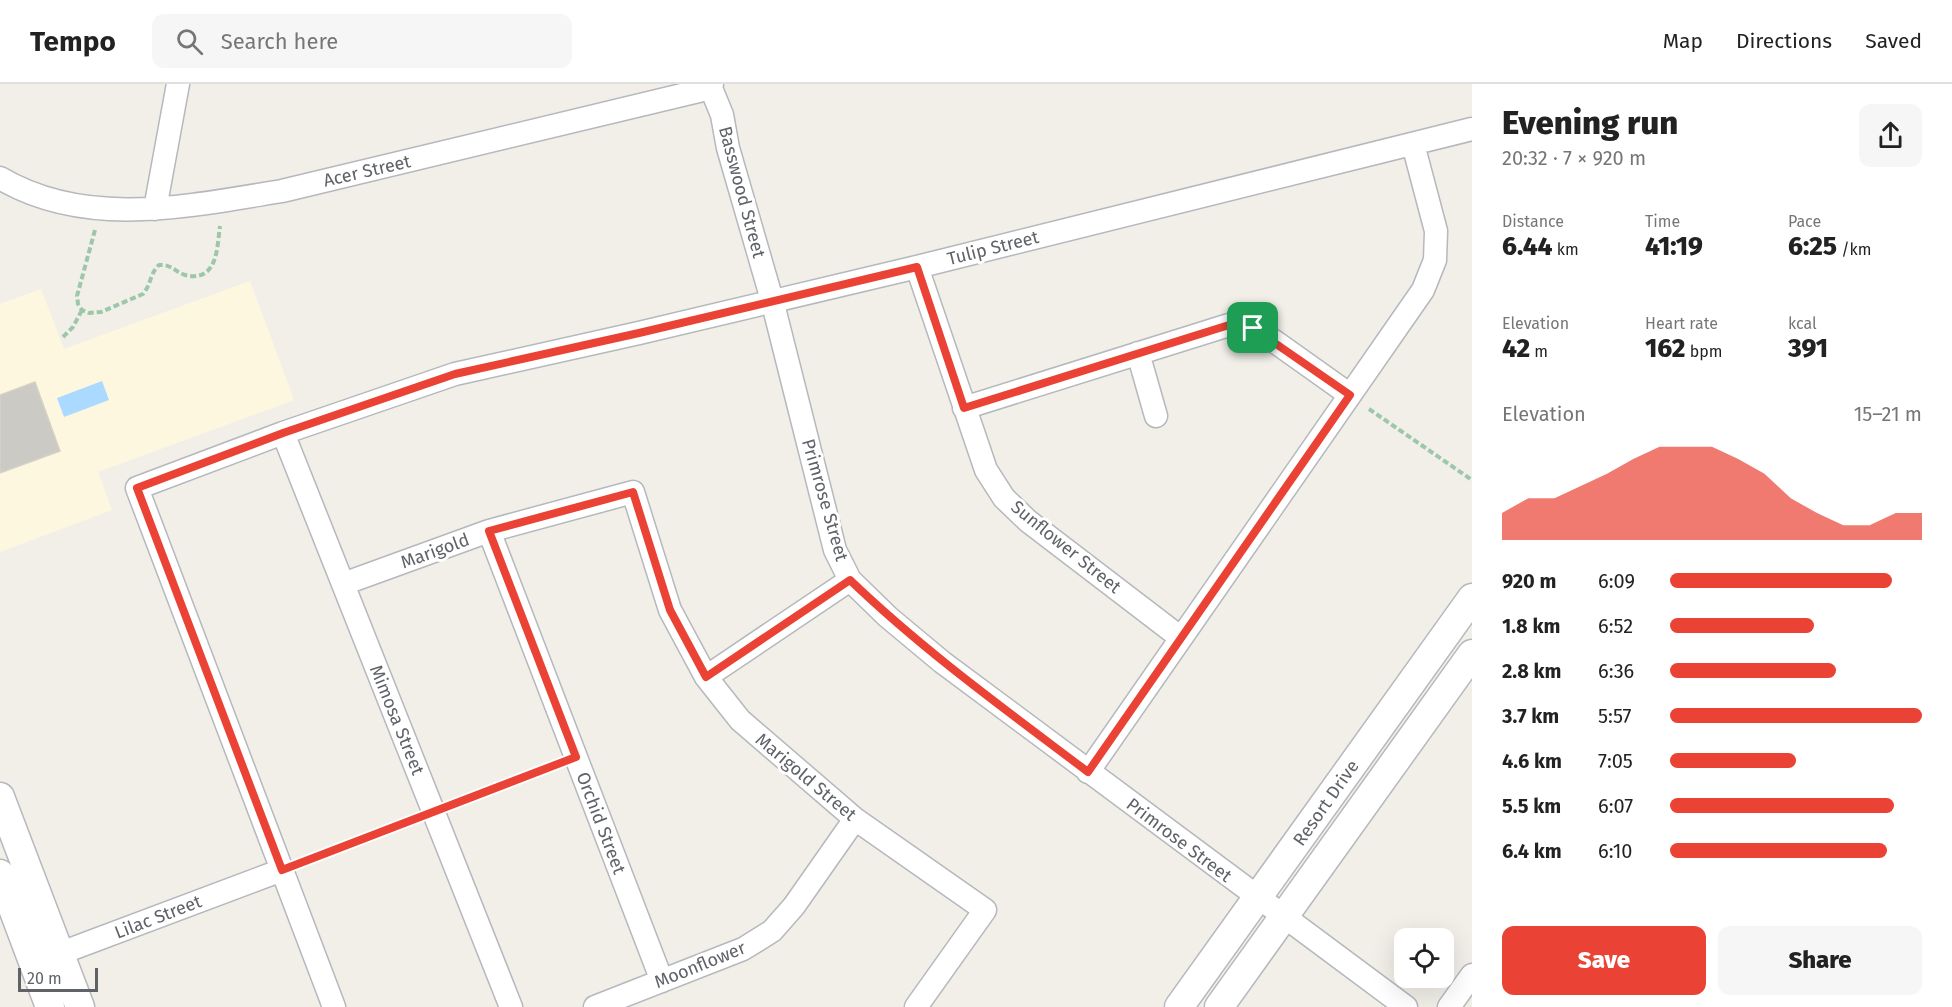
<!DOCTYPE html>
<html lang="en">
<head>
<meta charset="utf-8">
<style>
  :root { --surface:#fff; --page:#f6f6f6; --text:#222; --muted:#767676; --line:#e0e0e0; --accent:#ea4335 }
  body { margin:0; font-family:"Fira Sans",sans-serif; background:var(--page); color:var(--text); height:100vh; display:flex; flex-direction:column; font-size:22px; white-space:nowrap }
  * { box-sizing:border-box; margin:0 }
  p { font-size:20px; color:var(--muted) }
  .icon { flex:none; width:33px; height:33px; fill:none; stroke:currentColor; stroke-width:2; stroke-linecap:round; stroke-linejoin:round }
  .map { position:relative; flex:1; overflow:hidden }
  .panel { display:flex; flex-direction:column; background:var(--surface); width:480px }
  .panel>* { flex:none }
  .tools { position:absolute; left:1394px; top:844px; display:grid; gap:12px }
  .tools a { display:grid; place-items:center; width:60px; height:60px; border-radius:12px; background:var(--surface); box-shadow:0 6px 24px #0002; font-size:30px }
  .scale { position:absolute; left:18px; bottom:15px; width:80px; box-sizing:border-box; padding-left:6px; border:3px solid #5f6368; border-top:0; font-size:16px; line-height:21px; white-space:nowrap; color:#5f6368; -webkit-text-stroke:4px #fff; paint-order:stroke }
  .pin { position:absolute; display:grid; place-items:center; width:51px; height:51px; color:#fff; margin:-26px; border-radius:12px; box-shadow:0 3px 9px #0006 }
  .round { display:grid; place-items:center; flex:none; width:63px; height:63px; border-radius:12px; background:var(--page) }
  .summary { display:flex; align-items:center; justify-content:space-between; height:102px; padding:0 30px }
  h1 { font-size:33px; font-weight:800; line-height:45px }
  .figures { display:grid; grid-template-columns:repeat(3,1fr); gap:9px; height:102px; padding:6px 30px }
  .figures div { display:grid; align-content:center }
  .figures b { font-size:26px; font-weight:800 }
  .figures small { font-size:16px; font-weight:400 }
  .figures p { font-size:16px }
  .chart { height:168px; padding:12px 30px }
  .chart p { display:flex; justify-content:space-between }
  .chart svg { width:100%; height:108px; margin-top:6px; fill:var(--accent); opacity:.7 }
  .cta { display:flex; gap:12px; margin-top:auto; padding:12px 30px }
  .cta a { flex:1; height:69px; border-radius:12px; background:var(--accent); color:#fff; font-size:24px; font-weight:800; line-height:69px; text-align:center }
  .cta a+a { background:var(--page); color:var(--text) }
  ul { padding:0 30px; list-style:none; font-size:20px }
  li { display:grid; grid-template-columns:96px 72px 1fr; align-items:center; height:45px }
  li i { height:15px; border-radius:8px; background:var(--accent) }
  header { display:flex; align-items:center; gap:36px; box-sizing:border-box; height:84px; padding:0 30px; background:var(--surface); border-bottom:2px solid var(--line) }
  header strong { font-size:28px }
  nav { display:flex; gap:33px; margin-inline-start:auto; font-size:21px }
  .search { width:420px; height:54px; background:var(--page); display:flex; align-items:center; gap:15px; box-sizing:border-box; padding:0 21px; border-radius:12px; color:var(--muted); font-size:22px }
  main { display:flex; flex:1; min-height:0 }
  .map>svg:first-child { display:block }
</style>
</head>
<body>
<header>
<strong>Tempo</strong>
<div class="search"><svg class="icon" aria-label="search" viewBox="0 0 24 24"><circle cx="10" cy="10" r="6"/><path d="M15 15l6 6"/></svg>Search here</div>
<nav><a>Map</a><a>Directions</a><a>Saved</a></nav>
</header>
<main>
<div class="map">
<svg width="1472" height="923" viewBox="0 0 1472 923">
  <rect width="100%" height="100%" fill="#f1efe8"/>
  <path fill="#fef7e0" d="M250,197L294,316L98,388L112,426L0,468V220L41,205L64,265Z"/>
  <path fill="#aadaff" d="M102,297L109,316L64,333L57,314Z"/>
  <path fill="#cccac5" stroke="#d6d1c6" stroke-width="1.5" d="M35,298L60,367L0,389V311Z"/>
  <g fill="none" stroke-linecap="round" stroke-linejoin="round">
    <defs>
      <path id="minor" d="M712,0L711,4L722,31L728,64L772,216L835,466L850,496L888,533L942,578L1406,923
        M0,94C86,145 189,122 282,107L711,4
        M155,125L178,0
        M917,183L986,386L1004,414L1028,437L1181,554
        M1138,269L1156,332
        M964,324L1229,241L1253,244L1274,257L1350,311
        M283,349L511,923
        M489,447L662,897
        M343,500L489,447L633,408L670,526L706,593L740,636L855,735L985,826L916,923
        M706,593L850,496
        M1088,688L1423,206L1435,176L1436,147L1413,60
        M45,875L282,786
        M334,923L137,404L283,349L455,290L639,249L917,183L1472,45
        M595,923L743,865L772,847L794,822L855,735
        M1449,923L1472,891"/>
      <path id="tertiary" d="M0,713L80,923
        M0,790L50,923
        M1179,923L1472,514
        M1219,923L1472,570"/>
    </defs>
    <use href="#minor" stroke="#b5b8bc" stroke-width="25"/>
    <use href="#tertiary" stroke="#b5b8bc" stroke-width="31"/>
    <path stroke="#9cc7a9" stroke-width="4" stroke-dasharray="6 3" stroke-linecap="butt" d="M95,146L77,212L78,220L82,226L89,229L101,228L143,210C151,201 150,189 159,181C172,180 175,188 185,191C218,199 217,163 220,142
      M63,253L73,243L82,226
      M1369,325L1472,396
      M456,719L553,682
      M305,777L413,735"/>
    <use href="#minor" stroke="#fff" stroke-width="22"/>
    <use href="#tertiary" stroke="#fff" stroke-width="28"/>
  </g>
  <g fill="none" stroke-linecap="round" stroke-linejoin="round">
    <defs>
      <path id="route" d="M917,183L964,324L1229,241L1253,244L1350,311L1088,688C1006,626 924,567 850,496L706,593L670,526L633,408L489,447L576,673L282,786L137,404L283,349L455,290L639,249Z"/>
    </defs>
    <use href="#route" stroke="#fff" stroke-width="12"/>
    <use href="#route" stroke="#ea4335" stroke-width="8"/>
  </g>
  <g text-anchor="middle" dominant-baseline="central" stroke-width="6" stroke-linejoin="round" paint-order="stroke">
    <g font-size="18" fill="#5f6368" stroke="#fff">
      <text transform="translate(367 87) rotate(-13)">Acer Street</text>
      <text transform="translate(742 108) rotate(75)">Basswood Street</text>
      <text transform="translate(993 164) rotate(-14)">Tulip Street</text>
      <text transform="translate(825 416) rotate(74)">Primrose Street</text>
      <text transform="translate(1066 463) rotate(39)">Sunflower Street</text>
      <text transform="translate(435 467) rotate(-20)">Marigold</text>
      <text transform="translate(397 636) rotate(68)">Mimosa Street</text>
      <text transform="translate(806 693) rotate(40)">Marigold Street</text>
      <text transform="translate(1326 719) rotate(-55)">Resort Drive</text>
      <text transform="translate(601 739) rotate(69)">Orchid Street</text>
      <text transform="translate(1179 756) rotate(37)">Primrose Street</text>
      <text transform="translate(158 833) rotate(-21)">Lilac Street</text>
      <text transform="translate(700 881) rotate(-22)">Moonflower</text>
    </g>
  </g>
</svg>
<div class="tools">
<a><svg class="icon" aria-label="locate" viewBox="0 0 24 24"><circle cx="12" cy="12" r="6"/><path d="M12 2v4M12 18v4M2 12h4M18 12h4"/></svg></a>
</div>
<div class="scale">20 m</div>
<div class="pin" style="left:1253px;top:244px;background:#1e9e55"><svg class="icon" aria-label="arrive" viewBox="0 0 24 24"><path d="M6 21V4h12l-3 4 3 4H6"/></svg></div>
</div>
<section class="panel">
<div class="summary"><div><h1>Evening run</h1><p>20:32 · 7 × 920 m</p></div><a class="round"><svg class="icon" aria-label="share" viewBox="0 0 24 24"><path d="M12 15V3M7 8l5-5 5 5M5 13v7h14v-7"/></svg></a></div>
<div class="figures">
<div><p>Distance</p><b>6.44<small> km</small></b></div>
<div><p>Time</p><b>41:19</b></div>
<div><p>Pace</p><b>6:25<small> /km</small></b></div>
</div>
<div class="figures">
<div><p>Elevation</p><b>42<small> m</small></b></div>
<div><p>Heart rate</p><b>162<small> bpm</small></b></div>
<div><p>kcal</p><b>391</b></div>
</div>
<div class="chart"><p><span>Elevation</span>15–21 m</p>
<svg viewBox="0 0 160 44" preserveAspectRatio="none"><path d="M0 44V33L10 27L20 27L30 22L40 17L50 11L60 6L70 6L80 6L90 11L100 17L110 27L120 33L130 38L140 38L150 33L160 33V44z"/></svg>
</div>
<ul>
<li><b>920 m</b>6:09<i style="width:88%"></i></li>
<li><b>1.8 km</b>6:52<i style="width:57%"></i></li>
<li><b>2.8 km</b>6:36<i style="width:66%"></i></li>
<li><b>3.7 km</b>5:57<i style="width:100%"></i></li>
<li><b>4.6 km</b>7:05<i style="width:50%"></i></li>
<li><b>5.5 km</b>6:07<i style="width:89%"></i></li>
<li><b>6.4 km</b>6:10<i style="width:86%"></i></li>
</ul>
<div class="cta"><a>Save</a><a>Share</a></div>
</section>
</main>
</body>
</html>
